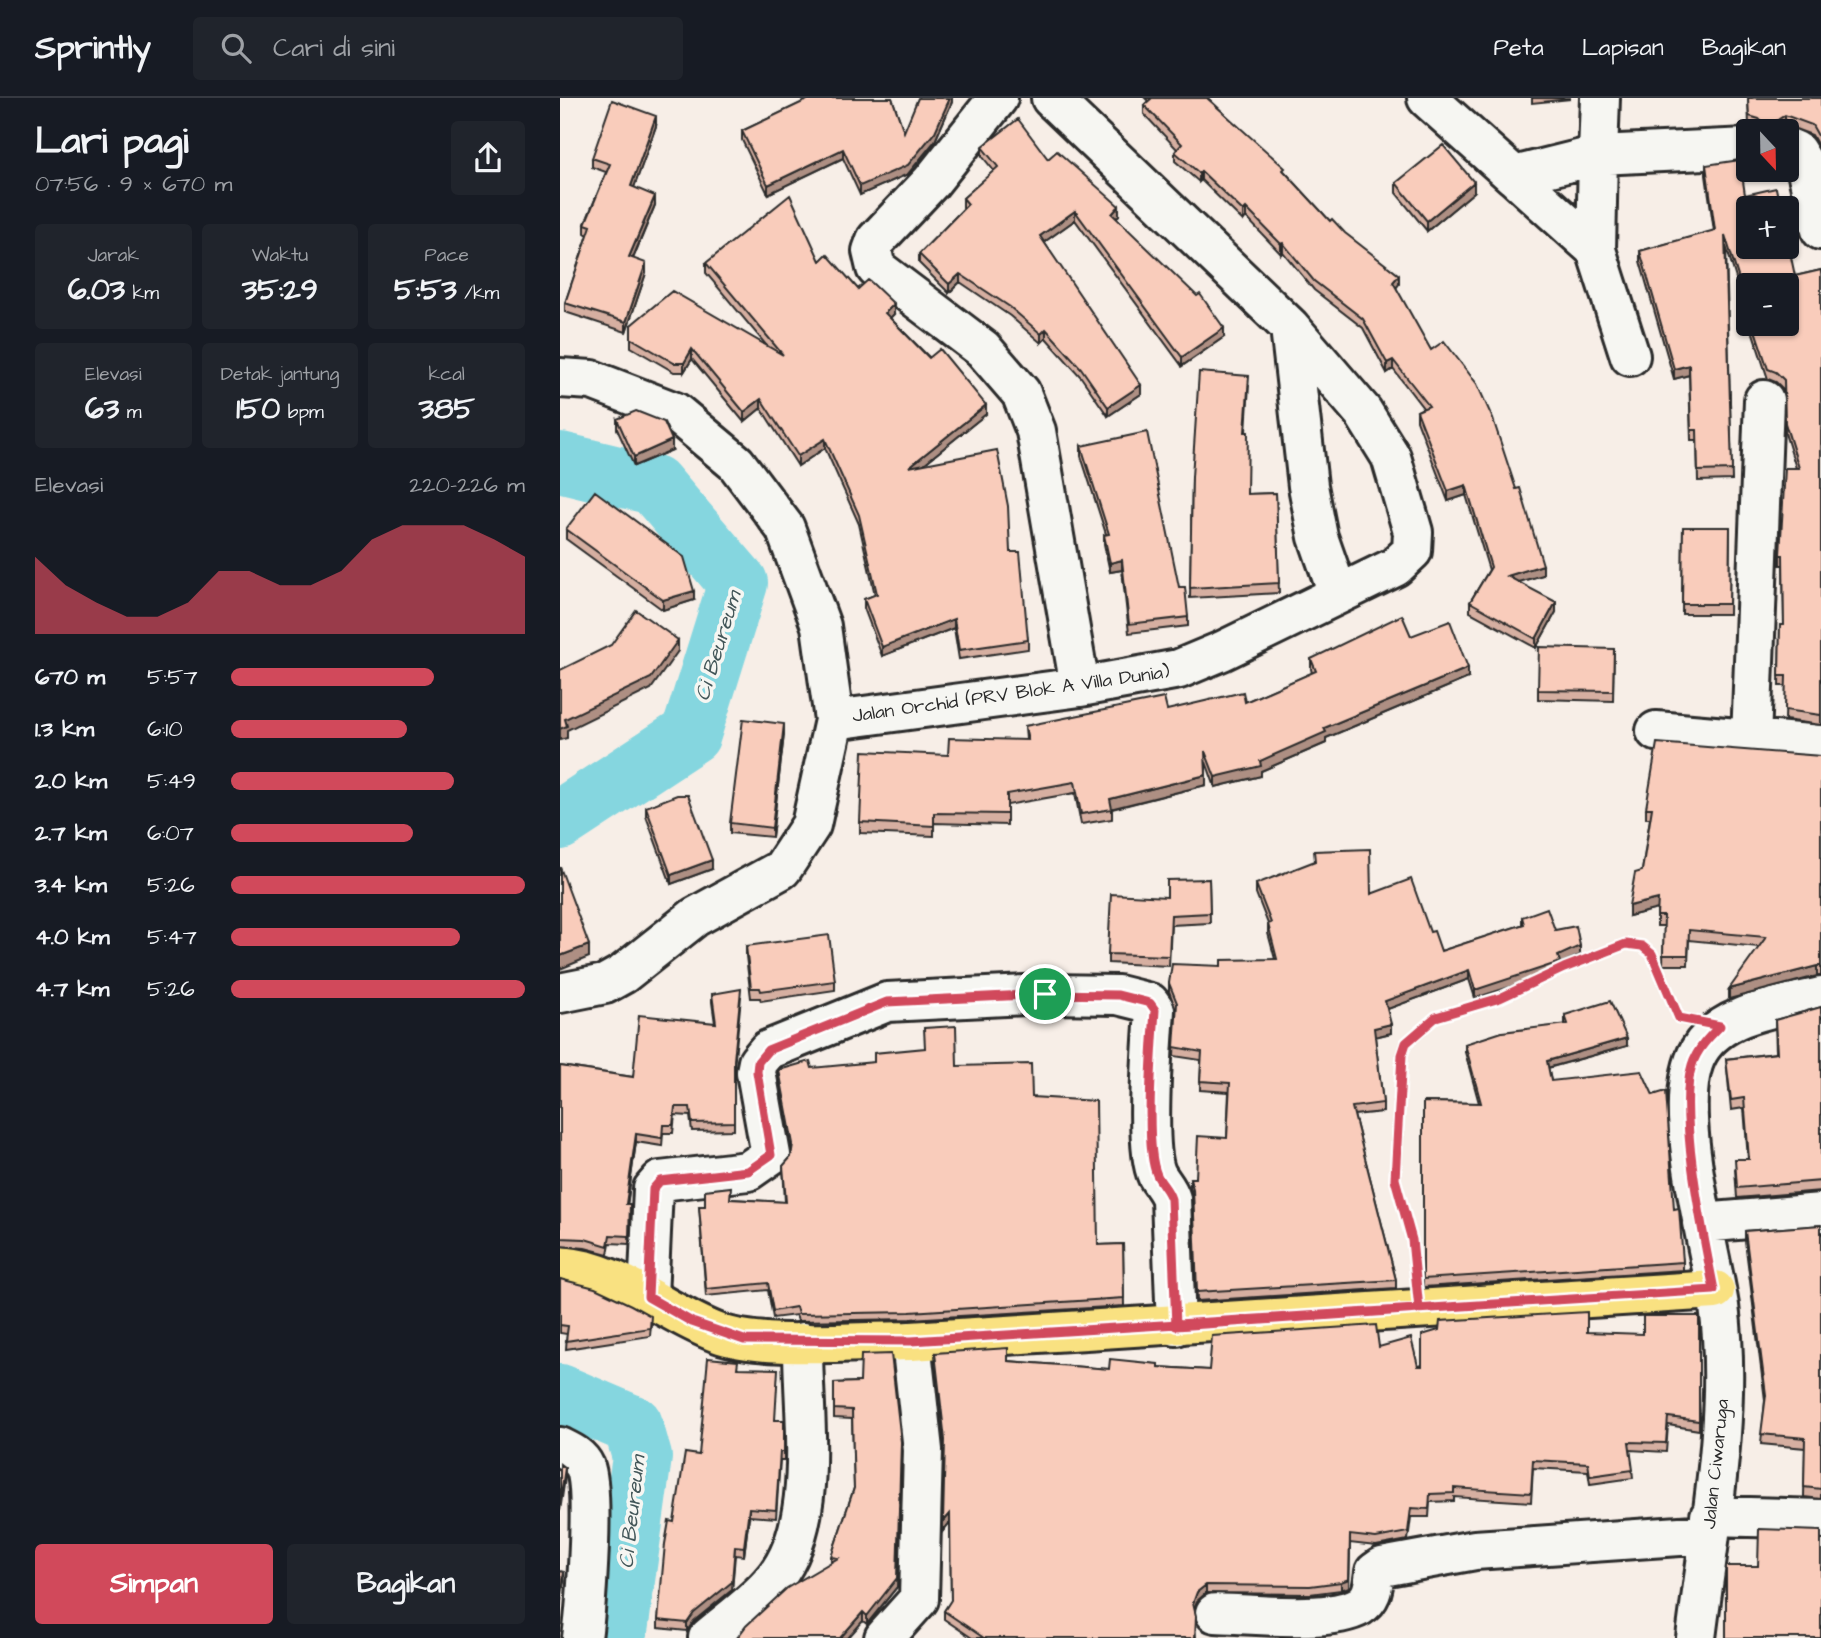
<!DOCTYPE html>
<html lang="id">
<head>
<meta charset="utf-8">
<style>
  :root { --surface:#171b24; --page:#20242c; --text:#f1f3f6; --muted:#9ea1a6; --line:#363941; --accent:#d1495b }
  body { margin:0; font-family:"Architects Daughter",sans-serif; background:var(--page); color:var(--text); height:100vh; display:flex; flex-direction:column; font-size:26px; white-space:nowrap }
  * { box-sizing:border-box; margin:0 }
  p { font-size:23px; color:var(--muted) }
  .icon { flex:none; width:38px; height:38px; fill:none; stroke:currentColor; stroke-width:2; stroke-linecap:round; stroke-linejoin:round }
  .map { position:relative; flex:1; overflow:hidden }
  .drawer { display:flex; flex-direction:column; background:var(--surface); width:560px }
  .drawer>* { flex:none }
  .needle { width:46px; rotate:158deg }
  .tools { position:absolute; left:1176px; top:21px; display:grid; gap:14px }
  .tools a { display:grid; place-items:center; width:63px; height:63px; border-radius:7px; background:var(--surface); box-shadow:0 2px 5px #0004; font-size:35px }
  .pin { position:absolute; display:grid; place-items:center; width:60px; height:60px; color:#fff; margin:-30px; border:4px solid #fff; border-radius:50%; box-shadow:0 2px 7px #0007 }
  .round { display:grid; place-items:center; flex:none; width:74px; height:74px; border-radius:7px; background:var(--page) }
  .overview { display:flex; align-items:center; justify-content:space-between; height:119px; padding:0 35px }
  h1 { font-size:38px; font-weight:800; line-height:52px }
  .figures { display:grid; grid-template-columns:repeat(3,1fr); gap:10px; height:119px; padding:7px 35px }
  .figures div { display:grid; align-content:center; border-radius:7px; background:var(--page); text-align:center }
  .figures b { font-size:30px; font-weight:800 }
  .figures small { font-size:19px; font-weight:400 }
  .figures p { font-size:19px }
  .chart { height:196px; padding:14px 35px }
  .chart p { display:flex; justify-content:space-between }
  .chart svg { width:100%; height:126px; margin-top:7px; fill:var(--accent); opacity:.7 }
  .primary-button { display:flex; gap:14px; margin-top:auto; padding:14px 35px }
  .primary-button a { flex:1; height:80px; border-radius:7px; background:var(--accent); color:#fff; font-size:28px; font-weight:800; line-height:80px; text-align:center }
  .primary-button a+a { background:var(--page); color:var(--text) }
  ul { padding:0 35px; list-style:none; font-size:23px }
  li { display:grid; grid-template-columns:112px 84px 1fr; align-items:center; height:52px }
  li i { height:18px; border-radius:9px; background:var(--accent) }
  header { display:flex; align-items:center; gap:42px; box-sizing:border-box; height:98px; padding:0 35px; background:var(--surface); border-bottom:2px solid var(--line) }
  header strong { font-size:33px }
  nav { display:flex; gap:38px; margin-inline-start:auto; font-size:24px }
  .search { width:490px; height:63px; background:var(--page); display:flex; align-items:center; gap:18px; box-sizing:border-box; padding:0 24px; border-radius:7px; color:var(--muted); font-size:26px }
  main { display:flex; flex:1; min-height:0 }
  .map>svg:first-child { display:block }
</style>
</head>
<body>
<header>
<strong>Sprintly</strong>
<div class="search"><svg class="icon" aria-label="search" viewBox="0 0 24 24"><circle cx="10" cy="10" r="6"/><path d="M15 15l6 6"/></svg>Cari di sini</div>
<nav><a>Peta</a><a>Lapisan</a><a>Bagikan</a></nav>
</header>
<main>
<section class="drawer">
<div class="overview"><div><h1>Lari pagi</h1><p>07:56 · 9 × 670 m</p></div><a class="round"><svg class="icon" aria-label="share" viewBox="0 0 24 24"><path d="M12 15V3M7 8l5-5 5 5M5 13v7h14v-7"/></svg></a></div>
<div class="figures">
<div><p>Jarak</p><b>6.03<small> km</small></b></div>
<div><p>Waktu</p><b>35:29</b></div>
<div><p>Pace</p><b>5:53<small> /km</small></b></div>
</div>
<div class="figures">
<div><p>Elevasi</p><b>63<small> m</small></b></div>
<div><p>Detak jantung</p><b>150<small> bpm</small></b></div>
<div><p>kcal</p><b>385</b></div>
</div>
<div class="chart"><p><span>Elevasi</span>220–226 m</p>
<svg viewBox="0 0 160 44" preserveAspectRatio="none"><path d="M0 44V17L10 27L20 33L30 38L40 38L50 33L60 22L70 22L80 27L90 27L100 22L110 11L120 6L130 6L140 6L150 11L160 17V44z"/></svg>
</div>
<ul>
<li><b>670 m</b>5:57<i style="width:69%"></i></li>
<li><b>1.3 km</b>6:10<i style="width:60%"></i></li>
<li><b>2.0 km</b>5:49<i style="width:76%"></i></li>
<li><b>2.7 km</b>6:07<i style="width:62%"></i></li>
<li><b>3.4 km</b>5:26<i style="width:100%"></i></li>
<li><b>4.0 km</b>5:47<i style="width:78%"></i></li>
<li><b>4.7 km</b>5:26<i style="width:100%"></i></li>
</ul>
<div class="primary-button"><a>Simpan</a><a>Bagikan</a></div>
</section>
<div class="map">
<svg width="1261" height="1540" viewBox="0 0 1261 1540">
  <rect width="100%" height="100%" fill="#f7eee7"/>
  <filter id="ink" filterUnits="userSpaceOnUse"><feTurbulence type="fractalNoise" baseFrequency=".0143" numOctaves="2"/><feDisplacementMap in="SourceGraphic" scale="14" xChannelSelector="R" yChannelSelector="G"/><feConvolveMatrix kernelMatrix="1 2 1 2 8 2 1 2 1" color-interpolation-filters="sRGB"/></filter>
  <g filter="url(#ink)">
    <g fill="none" stroke-linecap="round" stroke-linejoin="round">
      <path stroke="#85d6df" stroke-width="60" d="M0,364L94,387L178,485L131,636L0,722
        M0,1296L73,1327L82,1359L57,1540"/>
      <defs>
        <path id="minor" d="M438,0L371,84L316,142L312,153L316,170L423,251L461,295L476,333L520,589
          M867,0L954,78L1038,57L1040,0
          M1227,49L1236,53L1246,69L1261,132
          M954,78L1036,152L1070,258
          M1036,152L1038,57L1188,50
          M730,229L748,388L758,439L778,496
          M0,280L32,282L115,314L176,365L225,430L261,528L274,622L251,727L222,771L135,819L63,876L45,886L0,895
          M274,622L520,589L619,571L662,553L835,469L852,453L853,434L831,359L803,314L730,229L491,0
          M1096,633L1261,647
          M1191,642L1204,302
          M1142,1125L1261,1115
          M88,1199L93,1091L100,1083L188,1073L211,1057L196,974L198,964L208,952L327,904L485,896L558,897L590,905L595,912C593,946 584,1050 597,1077C602,1086 608,1091 611,1101L616,1228
          M0,1349C10,1354 20,1358 25,1369C35,1393 26,1510 22,1540
          M1150,1418L1261,1421
          M655,1515C692,1516 771,1525 800,1508C813,1500 813,1487 815,1474L822,1469L915,1452L1149,1436
          M148,1540C168,1523 191,1507 209,1487C263,1431 242,1316 243,1244
          M324,1540L359,1501L363,1352L351,1243
          M1136,1540C1149,1434 1173,1314 1159,1208C1150,1148 1108,1004 1139,953C1162,914 1220,909 1261,899"/>
        <path id="major" d="M0,1168C59,1172 105,1215 158,1235C203,1252 300,1243 351,1243L1155,1192"/>
      </defs>
      <use href="#minor" stroke="#2b2b2b" stroke-width="44"/>
      <use href="#major" stroke="#2b2b2b" stroke-width="44"/>
      <path stroke="#2b2b2b" stroke-width="4.5" stroke-dasharray="5 5" stroke-linecap="butt" d="M856,1175L852,1142L835,1081L846,945C855,936 863,926 874,920C895,908 923,908 945,898C972,886 1059,836 1084,850C1099,858 1109,903 1120,920"/>
      <use href="#minor" stroke="#f6f6f2" stroke-width="38"/>
      <use href="#major" stroke="#f9e181" stroke-width="38"/>
    </g>
    <path fill="#d6afa1" stroke="#2b2b2b" stroke-width="2" d="M246,0H332L344,34L392,0V4L375,43L348,76L300,97L283,60L208,96L182,42V33L246,3Z
      M585,0H648L725,74L770,123L839,186L836,190L983,477L959,484L996,514L976,550L910,514V504L929,472L906,397L888,403L857,322V313L863,310L833,271L827,275L803,230L754,192L723,154L721,156L686,119L683,123L641,82L639,84L615,63V54L617,51L584,16V7L588,3Z
      M972,0H1010V1L972,5Z
      M1188,0H1261V53L1252,37L1225,27L1215,33H1201L1199,31L1189,28Z
      M96,28L74,89L95,107L73,161L86,175L66,234L5,214V205L28,137L25,135V126L46,74L32,69V60Z
      M422,49L488,61L559,117L556,121L664,239L622,268L515,122L484,144L581,296L548,318L521,279L486,240L481,245L450,218L400,184L389,195L359,165V156L404,110L403,109V100L434,73L422,58Z
      M1146,67L1185,97L1235,178L1261,172V627L1225,622L1226,588H1219L1220,527H1224L1223,467H1220V457L1236,370L1225,335L1224,292L1216,284L1208,281L1190,226H1227L1188,187V220L1166,148L1172,382L1138,383L1137,342H1131L1129,277L1114,281L1080,163V153L1154,133L1146,77Z
      M836,85L914,94L867,133L836,95Z
      M260,163L298,191L334,216L330,220L426,316L364,366L450,454L468,542V551L399,561L394,530L322,558L304,510V501L315,497L299,426L265,350L238,368L201,310L184,324L132,261L124,274H114L71,249V227L207,248L146,175V165Z
      M689,287L686,334L687,396L716,395L719,495L630,500L632,379Z
      M57,321L112,352L74,368L57,331Z
      M521,348L619,489L628,519V528L569,535L562,472L550,474L544,446V437L546,436L521,358Z
      M1123,429H1170L1169,516H1122Z
      M6,431L134,502L103,512L6,441Z
      M851,538L908,580L766,640V645L701,673V678L655,689L646,664V687L552,711V721L521,726L515,695L447,707V727L374,725V738L300,735V724L388,657L466,642L465,628L685,604L752,575L751,571V561Z
      M1054,551L1053,603L978,601V592Z
      M224,636L212,739L170,735V725Z
      M1261,658V878H1257L1169,901L1199,849L1129,842L1128,867H1103L1104,828H1097V811L1069,818L1082,773L1090,720H1086V710Z
      M86,709L152,771L111,786L86,718Z
      M649,781L650,825L611,827L609,868L548,865V856L607,799Z
      M696,786L811,796L870,834L881,853L962,827V819L995,832L1020,857L1000,866V873L915,900L909,881L827,911L831,935L815,939L823,1005V1014L794,1017L836,1182V1190L637,1203L633,1100L630,1088V1080H636L667,1040L669,994L640,992L641,962L614,958L616,912L609,893V885L661,868L715,861L708,835V826L696,795Z
      M186,848L275,883V892L201,903L200,900H191L186,858Z
      M152,896L181,899L174,970V1032L132,1033L130,1018L115,1017L113,1035H103L102,1048L76,1044L67,1106H70L69,1146L50,1145L48,1156L25,1150L0,1148V968L73,979L155,925L152,904Z
      M1261,909V1093L1177,1100L1175,1071L1188,1061L1184,1010L1171,1012L1166,961L1216,955L1215,922Z
      M1005,917L1067,948L988,970L991,983L1114,1111L1123,1164V1172L863,1189V1004L919,1005L905,954V946L1005,927Z
      M397,968L472,999L538,1147L563,1146L564,1208L350,1221L238,1223L236,1217L213,1220L208,1192L146,1198L139,1108H145L171,1101L225,1104L223,1068L231,1059L232,1050L219,979V972L252,970Z
      M1261,1127V1401L1244,1399L1245,1350L1201,1346L1205,1302L1185,1143V1133Z
      M0,1181L91,1226L90,1238L6,1251L7,1236L0,1235Z
      M1027,1234L1139,1323V1332L1108,1327L1106,1354L1070,1352L1073,1380L1030,1386L1028,1373L973,1370L971,1404L894,1399V1403L870,1404L869,1419H851L848,1442L816,1448L790,1445L789,1489L781,1492L750,1496L646,1495L637,1503L634,1510L636,1540H412L384,1521V1513L391,1503L390,1424L383,1433L385,1348L375,1255L448,1263L549,1271L598,1269L649,1272L819,1249L858,1268Z
      M178,1270L215,1322H224V1362H220L216,1420L189,1418L184,1458L175,1457L172,1492L134,1523L127,1533L98,1530V1522L114,1424L139,1357Z
      M300,1284L337,1489L307,1526L303,1523L271,1464V1459L294,1390L292,1321L274,1320V1285Z"/>
    <path fill="#ae8f83" stroke="#2b2b2b" stroke-width="2" d="M390,0H392V4L375,43L348,76L300,97V88Z
      M1225,17V27L1215,33H1207V29Z
      M96,18V28L71,98V88Z
      M283,51V60L208,96V87Z
      M641,73V82L639,84V75Z
      M914,84V94L867,133V123Z
      M95,98V107L69,169V159Z
      M559,108V117L552,125V116Z
      M686,110V119L683,123V113Z
      M515,113V122L480,147V138Z
      M723,145V154L721,156V146Z
      M86,165V175L66,234V224Z
      M400,176V184L389,195V186Z
      M839,177V186L833,194V184Z
      M334,206V216L325,225V215Z
      M664,230V239L622,268V259Z
      M486,231V240L481,245V236Z
      M132,251V261L124,274V265Z
      M833,262V271L827,275V265Z
      M1129,267V277L1114,281V271Z
      M581,287V296L548,318V309Z
      M201,301V310L184,324V314Z
      M426,307V316L349,378V369Z
      M265,341V350L238,368V358Z
      M112,342V352L74,368V359Z
      M906,387V397L888,403V393Z
      M562,462V472L550,474V465Z
      M983,467V477L947,487V478Z
      M134,493V502L103,512V502Z
      M996,504V514L976,550V541Z
      M394,521V530L322,558V549Z
      M118,542V553L91,591L7,632V640L0,642V631L5,621Z
      M908,570V580L766,640V645L701,673V678L655,689V679L700,663L764,630Z
      M224,626V636L212,739V730Z
      M646,677V687L550,711V701Z
      M152,762V771L111,786V777Z
      M1098,801V811L1069,818V808Z
      M29,847V859L0,871V858Z
      M1020,848V857L1000,866V873L915,900V892Z
      M1257,868V878L1169,901V891Z
      M909,872V881L825,912V903Z
      M831,926V935L814,939V930Z
      M1067,940V948L987,970V963Z
      M76,1036V1044L66,1115V1106Z
      M341,1353L337,1489L307,1526V1518Z
      M5,1370V1380L0,1413V1403Z
      M189,1410V1418L184,1458V1449Z
      M390,1416V1424L383,1433V1424Z
      M790,1437L789,1489L781,1492V1484Z
      M175,1448L172,1492L134,1523L127,1533V1525Z
      M4,1474V1483L0,1510V1500Z
      M646,1487V1495L637,1503L633,1513V1505L637,1494Z
      M303,1514V1523L288,1540H280Z"/>
    <path fill="#f9ccbb" stroke="#2b2b2b" stroke-width="2" d="M247,0H332L344,34L358,0H390L375,34L348,67L300,88L283,51L208,87L182,33L247,2Z
      M592,0H647L725,70L723,72L770,123L772,121L785,135L839,177L833,184L871,252L884,243L917,286L933,321L956,391L960,390L983,467L947,478L996,504L976,541L910,504L931,469L906,387L888,393L857,313L869,308L833,262L827,265L803,221L754,183L723,145L721,146L686,110L683,113L641,73L639,75L615,54L622,46L584,7Z
      M1188,0H1261V43L1252,27L1225,17L1207,29L1199,21L1189,18Z
      M52,2L96,18L71,88L95,98L69,159L86,165L66,224L5,205L31,128L25,126L50,66L32,60Z
      M458,21L488,61L497,53L559,108L552,116L637,198L640,196L664,230L622,259L515,113L480,138L581,287L548,309L521,270L486,231L481,236L450,209L400,176L389,186L359,156L408,106L403,100L438,69L422,49Z
      M883,47L914,84L867,123L836,85Z
      M1180,62L1185,97L1216,90L1220,110H1188V149H1227V140L1235,178L1261,172V617L1225,612L1226,578H1219L1220,527H1224L1223,457H1220L1225,370H1239L1225,325L1224,282L1216,274L1208,271L1193,226H1227V187H1188V210L1165,137L1172,372L1138,373L1137,332H1131L1129,267L1114,271L1080,153L1155,132L1146,67Z
      M230,97L260,163L267,156L298,191L308,182L312,185L334,206L325,215L369,260L380,251L426,307L349,369L437,352L448,408L450,454H460L468,542L399,552L394,521L322,549L304,501L317,496L299,417L265,341L238,358L201,301L184,314L132,251L124,265H114L71,240V227L112,193L223,257L146,165Z
      M639,274L689,278L685,334H688L687,396L716,395L719,485L630,490L632,379Z
      M76,313L104,324L112,342L74,359L57,321Z
      M587,334L619,489H625L628,519L569,526L562,462L550,465L544,437L549,436L521,348Z
      M35,393L124,459L134,493L103,502L6,431Z
      M1123,429H1170L1169,506H1122Z
      M76,512L118,542L91,580L5,621L7,628L0,631V572L51,547Z
      M842,517L851,538L890,523L908,570L764,630L766,634L700,663L701,668L655,679L645,653L646,677L550,701L552,711L521,716L515,684L447,696V716L374,715V728L300,724L303,653L388,657L389,640L468,642L465,628L604,600L607,612L683,594L685,604L756,573L751,561Z
      M979,549L1054,551L1053,593L978,592Z
      M183,621L224,626L212,730L170,725Z
      M1097,645L1261,658V868H1257L1169,891L1206,839L1129,832L1128,857H1103L1104,818H1097L1098,801L1069,808L1075,775L1082,773L1092,710H1086Z
      M117,697H128L152,762L111,777L86,709Z
      M810,751L811,796L851,781L870,834L874,833L881,853L964,826L962,819L987,810L995,832L1016,828L1020,848L998,858L1000,864L915,892L909,872L825,903L831,926L814,930L823,1005L792,1009L836,1182L637,1194L633,1091L630,1080H636L638,1038L667,1040L670,985L640,983L642,954L614,949L617,905L609,885L612,866L661,868V862L717,861L708,826L711,825L696,786L755,763L754,753Z
      M0,769L29,847L0,858Z
      M649,781L650,815L611,817L609,858L548,856L551,796L607,799V782Z
      M269,837L275,883L201,893L200,890H191L186,848Z
      M181,891L174,962V1024L132,1025L130,1009H115L113,1027H103L102,1040L76,1036L66,1106H70L69,1138L50,1137L48,1148L25,1141L0,1140V968L73,979L79,917L156,925L152,896Z
      M1050,903L1067,940L987,963L991,983L1082,973L1093,997L1106,993L1114,1111L1119,1110L1123,1164L863,1181V1004L921,1005L905,946L942,934L1008,926L1005,917Z
      M1261,909V1083L1177,1090L1175,1061H1189L1184,1000L1171,1002L1166,961L1217,955L1215,922Z
      M396,928L397,968L471,966L472,999L536,1003L538,1147L563,1146L564,1200L350,1214L238,1216L236,1209L213,1213L208,1185L146,1191L139,1108H145V1092L171,1089L170,1101L226,1104L223,1068L231,1059L233,1046L219,972L250,963L252,970L314,964V955L365,950L364,930Z
      M1261,1127V1391L1244,1389L1245,1340L1201,1336L1206,1297L1185,1133Z
      M0,1181L35,1190L71,1207L91,1218L90,1230L6,1243L8,1228L0,1227Z
      M1027,1214V1234L1083,1236V1218H1139V1323L1108,1319L1106,1345L1069,1344L1073,1372L1030,1378L1028,1365L973,1362L971,1395L894,1390V1395L870,1396L869,1411L851,1410L848,1434L816,1440L790,1437L789,1481L781,1484L750,1488L646,1487L637,1494L633,1505L636,1518L635,1540H424L384,1513L391,1502L390,1416L383,1424L385,1342L375,1255L448,1250V1263L549,1271L550,1261L598,1266V1269L649,1272L652,1238L816,1227L819,1249L851,1240L858,1268H862V1237L879,1232L880,1223Z
      M331,1256L341,1344L337,1480L307,1518L303,1514L280,1540H177L186,1528L227,1490L278,1460L271,1459L294,1390L293,1357L292,1312L274,1311V1285L300,1284L301,1257Z
      M148,1260L178,1263L177,1270L218,1271L215,1322H224V1354H220L216,1412L189,1410L184,1449L175,1448L172,1484L134,1515L127,1525L98,1522L105,1446L109,1423L114,1424L125,1355L139,1357Z
      M0,1366L5,1370L0,1403Z
      M1199,1431L1261,1433V1540H1166V1468H1198Z
      M0,1473L4,1474L0,1500Z"/>
  </g>
  <g fill="none" stroke-linecap="round" stroke-linejoin="round" filter="url(#ink)">
    <defs>
      <path id="route" d="M485,896L327,904L208,952L198,964L197,974L211,1057L188,1073L100,1083L93,1091L88,1199L132,1224L184,1242L351,1243L1154,1192C1144,1140 1117,1014 1132,967C1137,951 1149,939 1160,928L1119,920L1092,856L1082,848L1066,846L1004,870L940,900L876,919L846,945L842,957L835,1081L852,1142L859,1211L616,1228L611,1101C608,1091 601,1086 597,1077C584,1049 593,946 595,912L590,905L558,897L485,896"/>
    </defs>
    <use href="#route" stroke="#fff" stroke-width="14"/>
    <use href="#route" stroke="#d1495b" stroke-width="9"/>
  </g>
  <g text-anchor="middle" dominant-baseline="central" stroke-width="7" stroke-linejoin="round" paint-order="stroke">
    <g font-size="19" fill="#2b2b2b" stroke="#f6f6f2">
      <text transform="translate(451 596) rotate(-8)">Jalan Orchid (PRV Blok A Villa Dunia)</text>
      <text transform="translate(1156 1366) rotate(-84)">Jalan Ciwaruga</text>
    </g>
    <g font-size="21" font-style="italic" fill="#425658" stroke="#f6f6f2">
      <text transform="translate(158 548) rotate(-73)">Ci Beureum</text>
      <text transform="translate(72 1414) rotate(-84)">Ci Beureum</text>
    </g>
  </g>
</svg>
<div class="tools">
<a><svg class="needle" viewBox="-14 -14 28 28"><path d="M0-13l5 13h-10z" fill="#e53935"/><path d="M0 13l5-13h-10z" fill="#9ea1a6"/></svg></a>
<a>+</a>
<a>−</a>
</div>
<div class="pin" style="left:485px;top:896px;background:#1e9e55"><svg class="icon" aria-label="arrive" viewBox="0 0 24 24"><path d="M6 21V4h12l-3 4 3 4H6"/></svg></div>
</div>
</main>
</body>
</html>
